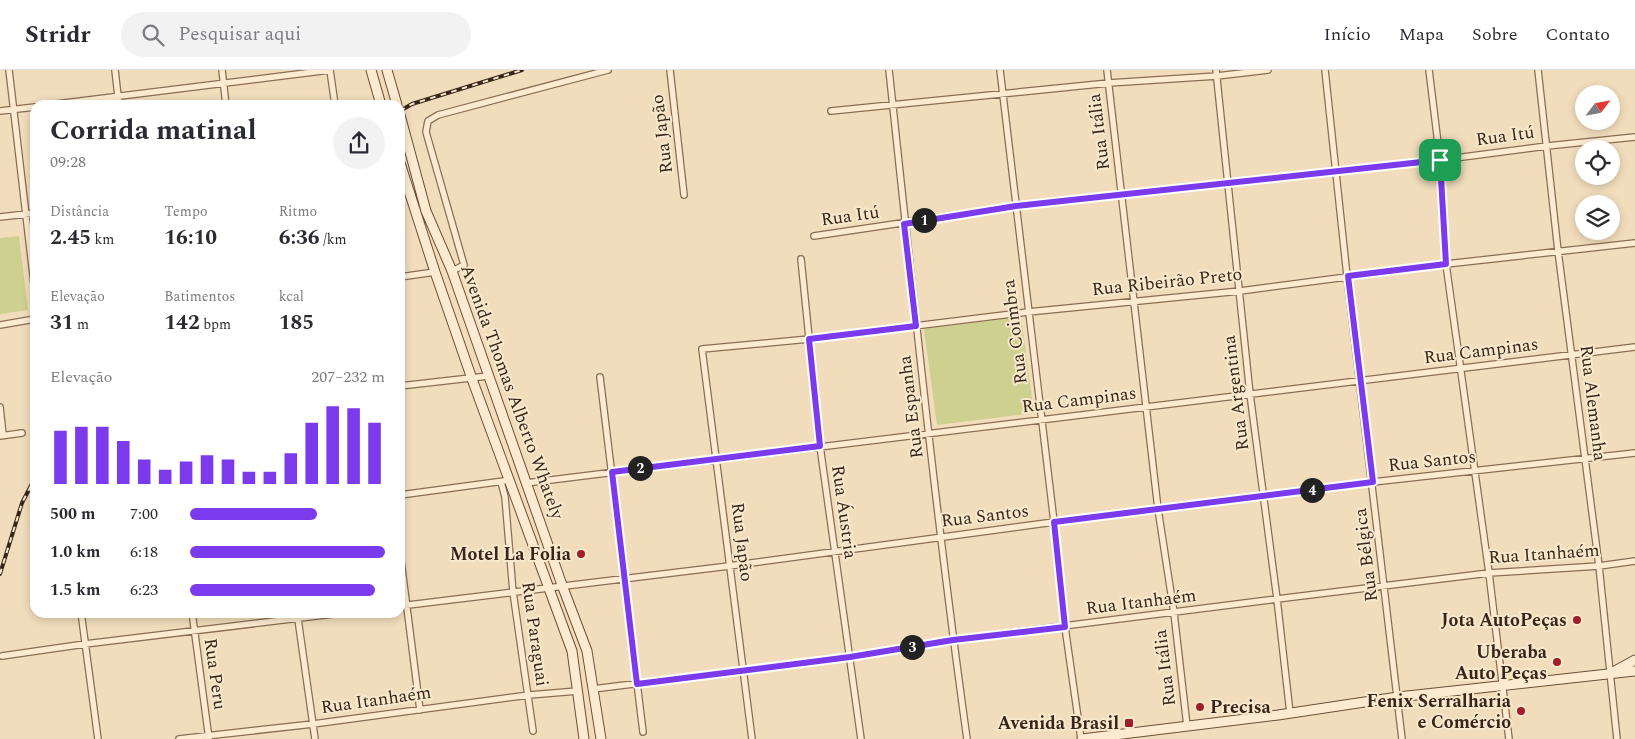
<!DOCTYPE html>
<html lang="pt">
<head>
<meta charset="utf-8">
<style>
  :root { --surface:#fff; --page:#f2f2f3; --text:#2b2b33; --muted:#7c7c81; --line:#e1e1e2; --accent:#7c3aed }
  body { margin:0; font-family:Spectral,serif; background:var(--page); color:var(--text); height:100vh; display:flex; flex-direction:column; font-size:19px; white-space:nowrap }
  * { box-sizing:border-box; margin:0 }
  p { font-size:16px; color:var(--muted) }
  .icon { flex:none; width:28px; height:28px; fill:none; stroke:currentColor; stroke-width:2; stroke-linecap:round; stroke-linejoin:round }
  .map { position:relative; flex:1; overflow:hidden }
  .side { position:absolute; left:30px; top:30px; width:375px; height:518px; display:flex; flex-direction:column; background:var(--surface); border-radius:15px; box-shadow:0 2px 8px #0003 }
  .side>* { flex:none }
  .needle { width:32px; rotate:58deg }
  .controls { position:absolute; left:1575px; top:15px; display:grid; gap:10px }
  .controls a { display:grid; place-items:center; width:45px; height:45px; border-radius:50%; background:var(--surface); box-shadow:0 2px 8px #0003; font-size:25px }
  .pin { position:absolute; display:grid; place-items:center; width:42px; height:42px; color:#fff; margin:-21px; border-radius:10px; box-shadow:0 2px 8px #0006 }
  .km { position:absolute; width:25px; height:25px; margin:-12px; border-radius:50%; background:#222; color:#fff; font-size:14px; line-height:25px; text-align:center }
  .round { display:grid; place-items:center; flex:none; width:52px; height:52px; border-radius:26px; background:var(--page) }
  .summary { display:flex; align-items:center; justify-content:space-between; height:85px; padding:0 20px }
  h1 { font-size:28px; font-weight:700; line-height:38px }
  .stats { display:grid; grid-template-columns:repeat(3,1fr); gap:8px; height:85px; padding:5px 20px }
  .stats div { display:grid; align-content:center }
  .stats b { font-size:21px; font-weight:700 }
  .stats small { font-size:14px; font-weight:400 }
  .stats p { font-size:14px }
  .chart { height:140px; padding:10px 20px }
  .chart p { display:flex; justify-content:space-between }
  .chart svg { width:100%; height:90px; margin-top:5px; stroke:var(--accent); stroke-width:6 }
  ul { padding:0 20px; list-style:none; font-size:16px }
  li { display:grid; grid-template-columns:80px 60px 1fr; align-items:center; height:38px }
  li i { height:12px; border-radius:6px; background:var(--accent) }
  header { display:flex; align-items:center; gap:30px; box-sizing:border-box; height:70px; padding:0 25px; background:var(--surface); border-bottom:1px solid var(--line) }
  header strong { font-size:24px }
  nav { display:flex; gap:28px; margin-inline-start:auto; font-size:18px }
  .search { width:350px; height:45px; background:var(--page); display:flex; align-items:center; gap:12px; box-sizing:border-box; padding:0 18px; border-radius:28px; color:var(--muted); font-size:19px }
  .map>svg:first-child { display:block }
</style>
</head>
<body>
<header>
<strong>Stridr</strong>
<div class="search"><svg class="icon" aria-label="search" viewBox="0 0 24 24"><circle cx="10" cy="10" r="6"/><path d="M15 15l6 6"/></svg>Pesquisar aqui</div>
<nav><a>Início</a><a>Mapa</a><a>Sobre</a><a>Contato</a></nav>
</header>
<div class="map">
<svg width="1635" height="669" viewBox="0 0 1635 669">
  <rect width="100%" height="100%" fill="#f1ddbc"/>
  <path fill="#ced090" d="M19,166L28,240L0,244V168Z
    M1021,247L1034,343L937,355L924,259Z"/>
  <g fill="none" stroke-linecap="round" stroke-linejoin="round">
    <defs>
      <path id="street" d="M9,0L35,222
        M115,0L119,35
        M222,0L226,35
        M330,0L335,35
        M670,0L684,125
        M889,0C913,223 936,447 967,669
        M1000,0L1054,452L1065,557L1081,669
        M1107,0L1158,439L1174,543L1187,656
        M1216,0L1250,324L1277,529L1290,643
        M1325,0L1347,206L1402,669
        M1429,0L1440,90L1446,194L1489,503L1509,669
        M1538,0L1558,181L1599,496L1617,669
        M48,35L330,0
        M0,41L35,37
        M831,41L1109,13L1217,6L1268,0
        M0,147L35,143
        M814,166L1016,136L1440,90L1547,76L1635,67
        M801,189L820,376L861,669
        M452,201L464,195L426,62L428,51L438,45L608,0
        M400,207L435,202
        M0,255L35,249
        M600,307L643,662
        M400,316L488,306
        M0,337L3,365
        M0,366L22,363
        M501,412L505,427L513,522L533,661
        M526,413L1635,277
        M400,425L504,411
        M400,483L420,640
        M400,536L729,496L1054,452L1373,412L1635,383
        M81,542L98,669
        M192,542L209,669
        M297,542L315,669
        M2,586L85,574L350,542
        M593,619L850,587L953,570L1277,529L1489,503L1599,496L1635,491
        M179,669L313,654L529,625L578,621
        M752,669L702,279L809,269L1028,242L1240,221L1446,194L1635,173"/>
      <path id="secondary" d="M371,0L381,35
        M387,0L397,35
        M400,45L426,141L452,201L562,515L587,581L601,669
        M400,93L435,202L472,309L572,581L584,669
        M1613,602L1635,590
        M1082,669L1278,645L1398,627L1635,601"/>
    </defs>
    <use href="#street" stroke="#8a6d54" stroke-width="8"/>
    <use href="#secondary" stroke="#6c4e38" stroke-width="11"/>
    <use href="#street" stroke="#fcebd0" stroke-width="5.5"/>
    <use href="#secondary" stroke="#fcebd0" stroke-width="9"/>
    <defs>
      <path id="rail" d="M400,41L412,34L522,0
        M0,504L22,433L35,408"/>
    </defs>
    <use href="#rail" stroke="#38261a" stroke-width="4"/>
    <use href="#rail" stroke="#f8e8cc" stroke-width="2" stroke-dasharray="5.5" stroke-linecap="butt"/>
  </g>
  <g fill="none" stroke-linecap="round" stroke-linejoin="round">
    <defs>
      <path id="route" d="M1440,90L1446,194L1348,206L1373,412L1054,452L1065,557L953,570L850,587L637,614L612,402L820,376L809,269L916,256L904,154L1016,136Z"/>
    </defs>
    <use href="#route" stroke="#fff" stroke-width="10"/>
    <use href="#route" stroke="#7c3aed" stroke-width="6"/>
  </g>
  <g fill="#9e1f2a" stroke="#f8e8cc" stroke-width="2">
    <circle cx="581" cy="484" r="5"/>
    <circle cx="1577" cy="550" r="5"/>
    <circle cx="1557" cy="592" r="5"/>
    <circle cx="1200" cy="637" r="5"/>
    <circle cx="1521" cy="641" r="5"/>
    <rect x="1124" y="648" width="10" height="10" rx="2.5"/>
  </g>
  <g text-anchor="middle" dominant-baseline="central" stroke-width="4" stroke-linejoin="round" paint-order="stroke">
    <g font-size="18" fill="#38261a" stroke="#f8e8cc">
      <text transform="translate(1099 62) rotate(-97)">Rua Itália</text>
      <text transform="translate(662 64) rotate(-97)">Rua Japão</text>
      <text transform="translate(1505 66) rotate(-8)">Rua Itú</text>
      <text transform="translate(850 146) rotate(-8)">Rua Itú</text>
      <text transform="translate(1167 212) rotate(-6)">Rua Ribeirão Preto</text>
      <text transform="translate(1015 262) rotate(-97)">Rua Coimbra</text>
      <text transform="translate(1481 281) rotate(-7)">Rua Campinas</text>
      <text transform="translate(512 322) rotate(70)">Avenida Thomas Alberto Whately</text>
      <text transform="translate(1236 323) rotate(-97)">Rua Argentina</text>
      <text transform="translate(1079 330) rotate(-7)">Rua Campinas</text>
      <text transform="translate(1593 333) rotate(83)">Rua Alemanha</text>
      <text transform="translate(911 337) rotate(-97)">Rua Espanha</text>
      <text transform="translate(1432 391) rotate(-6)">Rua Santos</text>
      <text transform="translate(844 442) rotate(82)">Rua Áustria</text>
      <text transform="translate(985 446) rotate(-7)">Rua Santos</text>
      <text transform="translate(742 472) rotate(83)">Rua Japão</text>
      <text transform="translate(1544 484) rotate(-4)">Rua Itanhaém</text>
      <text transform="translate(1366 485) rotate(-97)">Rua Bélgica</text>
      <text transform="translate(1141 532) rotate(-7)">Rua Itanhaém</text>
      <text transform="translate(535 564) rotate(82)">Rua Paraguai</text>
      <text transform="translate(1165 598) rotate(-97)">Rua Itália</text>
      <text transform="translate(215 604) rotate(82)">Rua Peru</text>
      <text transform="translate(376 630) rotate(-8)">Rua Itanhaém</text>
    </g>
    <g font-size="18" font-weight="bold" fill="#38261a" stroke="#f8e8cc" text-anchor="end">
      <text x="571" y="484">Motel La Folia</text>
      <text x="1567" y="550">Jota AutoPeças</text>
      <text x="1547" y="582">Uberaba<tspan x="1547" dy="21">Auto Peças</tspan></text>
      <text x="1511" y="631">Fenix Serralharia<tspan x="1511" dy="21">e Comércio</tspan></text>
      <text x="1210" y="637" text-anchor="start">Precisa</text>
      <text x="1119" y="653">Avenida Brasil</text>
    </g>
  </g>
</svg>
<div class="controls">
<a><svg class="needle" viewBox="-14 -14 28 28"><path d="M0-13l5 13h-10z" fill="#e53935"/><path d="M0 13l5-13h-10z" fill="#7c7c81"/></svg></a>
<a><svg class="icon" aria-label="locate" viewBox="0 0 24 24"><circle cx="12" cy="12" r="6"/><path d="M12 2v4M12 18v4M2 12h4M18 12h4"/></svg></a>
<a><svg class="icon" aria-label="layers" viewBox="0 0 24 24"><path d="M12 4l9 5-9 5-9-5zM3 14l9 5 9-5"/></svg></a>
</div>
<div class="pin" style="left:1440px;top:90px;background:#1e9e55"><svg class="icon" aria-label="arrive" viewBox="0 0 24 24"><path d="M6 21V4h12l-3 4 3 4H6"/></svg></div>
<b class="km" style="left:924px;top:150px">1</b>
<b class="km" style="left:640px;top:398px">2</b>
<b class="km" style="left:912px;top:577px">3</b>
<b class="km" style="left:1312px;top:420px">4</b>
<section class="side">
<div class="summary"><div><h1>Corrida matinal</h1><p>09:28</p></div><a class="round"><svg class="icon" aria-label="share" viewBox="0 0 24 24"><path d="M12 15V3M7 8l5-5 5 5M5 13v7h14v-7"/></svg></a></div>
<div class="stats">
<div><p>Distância</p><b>2.45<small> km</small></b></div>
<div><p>Tempo</p><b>16:10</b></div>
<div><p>Ritmo</p><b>6:36<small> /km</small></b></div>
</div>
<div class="stats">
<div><p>Elevação</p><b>31<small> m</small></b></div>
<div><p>Batimentos</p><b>142<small> bpm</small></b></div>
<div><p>kcal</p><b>185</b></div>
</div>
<div class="chart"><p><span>Elevação</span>207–232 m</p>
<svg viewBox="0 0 160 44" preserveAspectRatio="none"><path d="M5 44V18M15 44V16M25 44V16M35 44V23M45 44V32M55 44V37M65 44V33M75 44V30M85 44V32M95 44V38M105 44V38M115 44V29M125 44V14M135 44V6M145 44V7M155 44V14"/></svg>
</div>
<ul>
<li><b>500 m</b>7:00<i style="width:65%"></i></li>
<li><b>1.0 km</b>6:18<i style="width:100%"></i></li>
<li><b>1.5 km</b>6:23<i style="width:95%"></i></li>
</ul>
</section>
</div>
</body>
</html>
